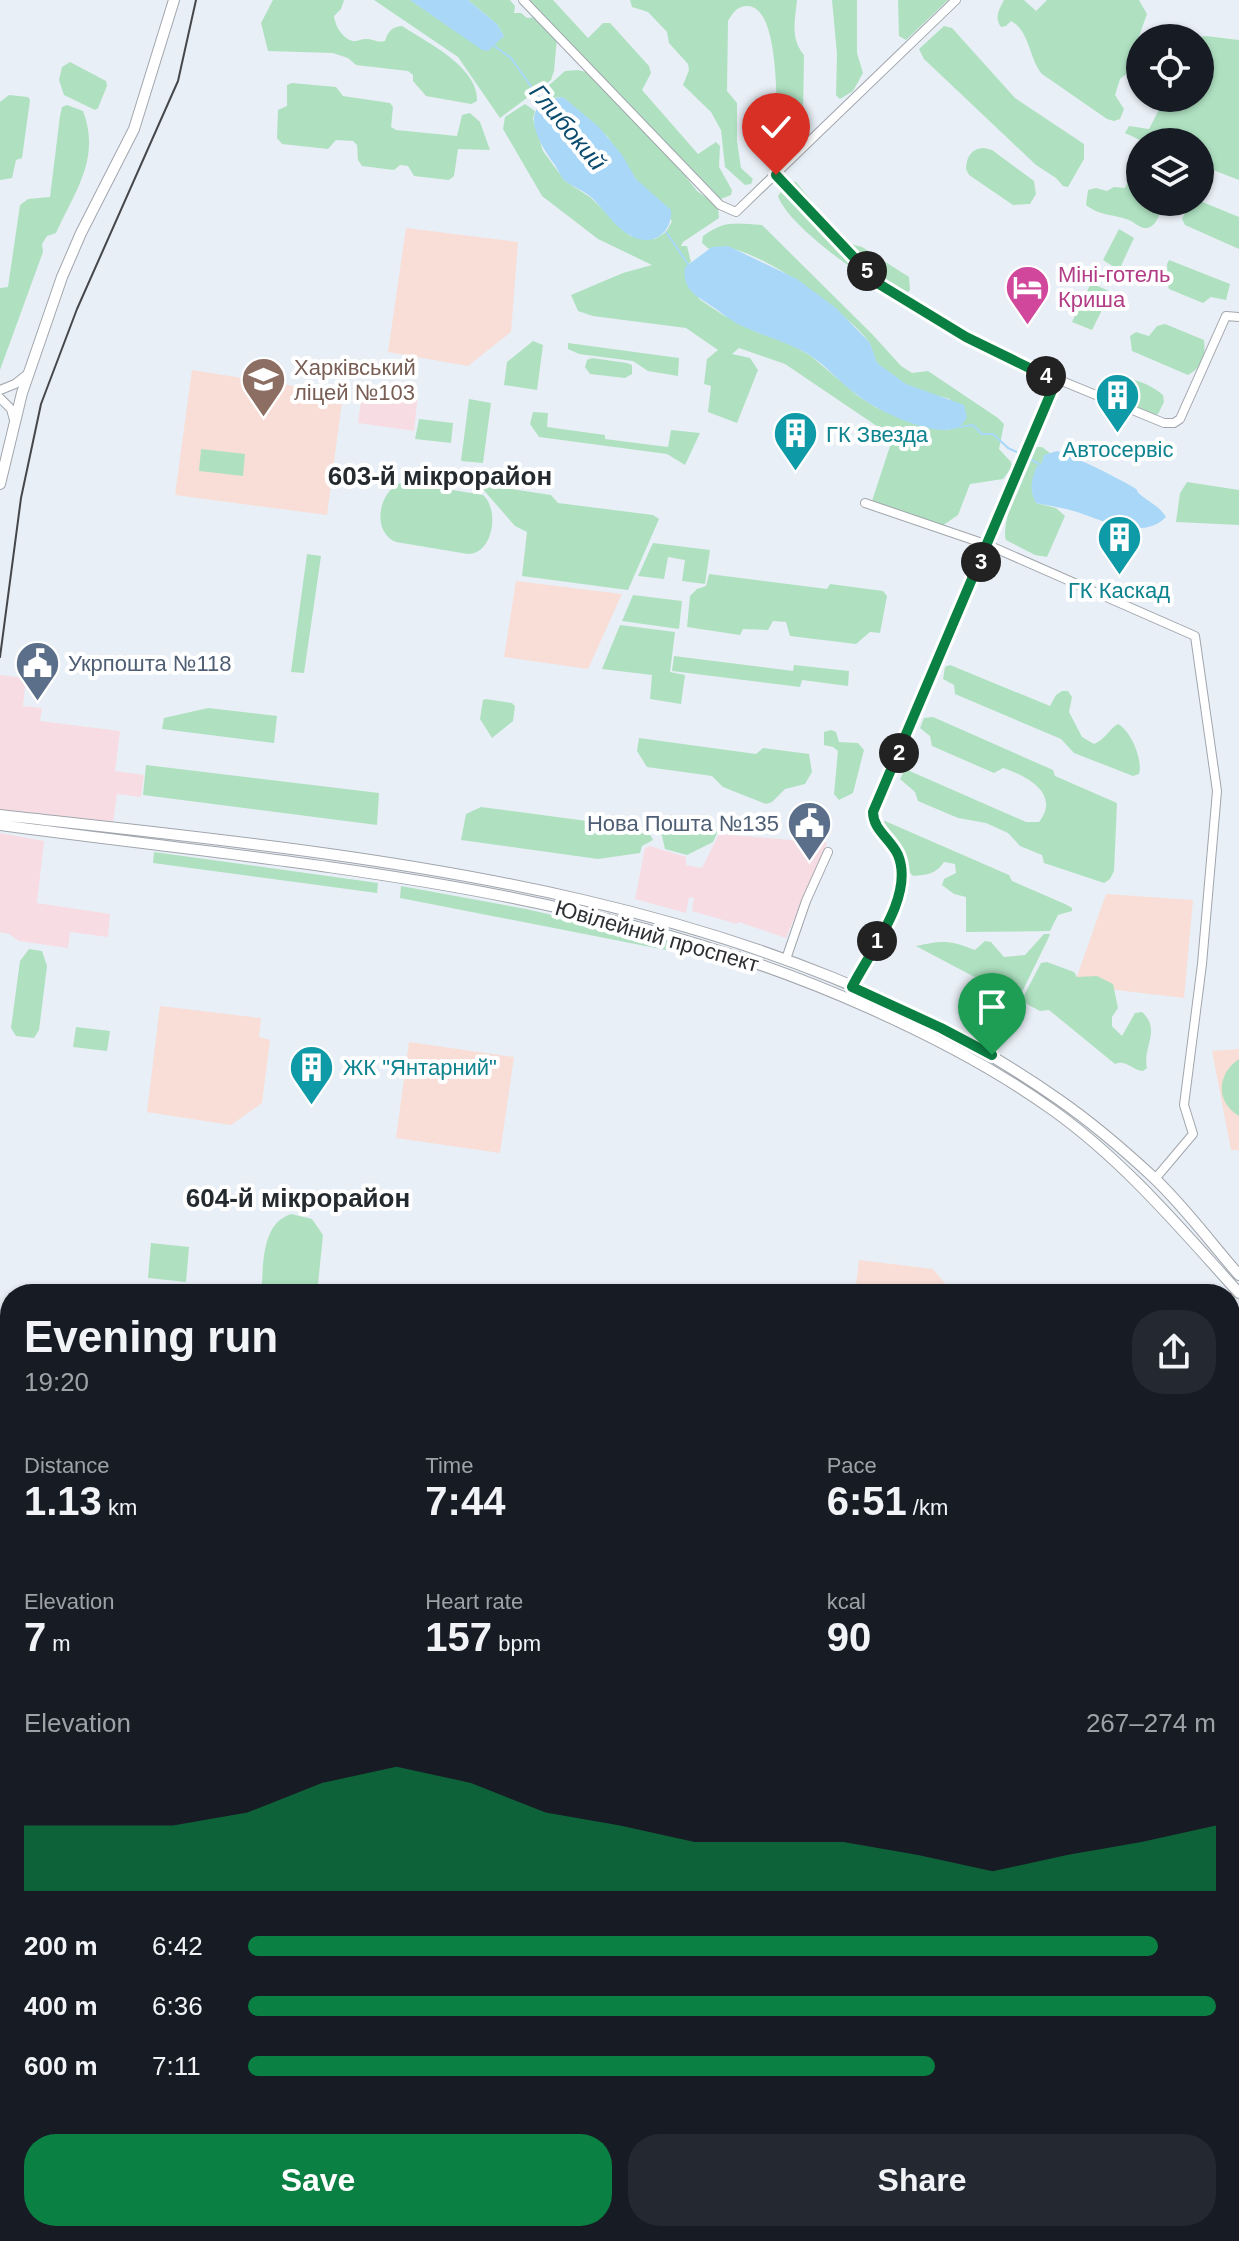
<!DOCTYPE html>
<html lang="en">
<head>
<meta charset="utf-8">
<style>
  :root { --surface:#171b24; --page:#242831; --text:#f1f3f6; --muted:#9ea1a6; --accent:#0b8043 }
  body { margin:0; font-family:Helvetica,sans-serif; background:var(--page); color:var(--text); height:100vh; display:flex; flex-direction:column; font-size:30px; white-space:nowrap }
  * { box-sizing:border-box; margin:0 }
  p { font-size:26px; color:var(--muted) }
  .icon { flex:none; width:44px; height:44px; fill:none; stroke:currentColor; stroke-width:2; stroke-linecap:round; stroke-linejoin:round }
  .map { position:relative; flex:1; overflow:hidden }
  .details { position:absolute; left:0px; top:1284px; width:1240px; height:958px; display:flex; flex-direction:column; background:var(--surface); border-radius:32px 32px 0 0; box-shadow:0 2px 6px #0004 }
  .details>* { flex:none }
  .controls { position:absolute; left:1126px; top:24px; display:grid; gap:16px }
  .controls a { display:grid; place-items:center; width:88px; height:88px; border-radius:50%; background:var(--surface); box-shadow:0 2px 6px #0004; font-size:40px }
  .pin { position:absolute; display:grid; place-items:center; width:68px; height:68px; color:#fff; margin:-82px -34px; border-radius:50% 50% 50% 0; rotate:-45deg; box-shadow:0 0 8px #0007 }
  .pin .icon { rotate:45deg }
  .km { position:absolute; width:40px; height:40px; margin:-20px; border-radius:50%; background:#222; color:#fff; font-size:22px; line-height:40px; text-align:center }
  .round { display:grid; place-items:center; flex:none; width:84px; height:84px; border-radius:32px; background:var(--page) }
  .overview { display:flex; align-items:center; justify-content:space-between; height:136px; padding:0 24px }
  h1 { font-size:44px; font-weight:600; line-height:60px }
  .metrics { display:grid; grid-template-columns:repeat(3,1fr); gap:12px; height:136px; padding:8px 24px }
  .metrics div { display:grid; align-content:center }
  .metrics b { font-size:40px; font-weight:600 }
  .metrics small { font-size:22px; font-weight:400 }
  .metrics p { font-size:22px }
  .chart { height:224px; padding:16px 24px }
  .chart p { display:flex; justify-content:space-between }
  .chart svg { width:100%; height:144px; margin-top:8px; fill:var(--accent); opacity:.7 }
  .cta { display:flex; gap:16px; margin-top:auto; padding:16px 24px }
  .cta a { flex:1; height:92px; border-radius:32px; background:var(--accent); color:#fff; font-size:32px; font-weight:600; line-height:92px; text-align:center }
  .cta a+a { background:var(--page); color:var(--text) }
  ul { padding:0 24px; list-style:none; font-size:26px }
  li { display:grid; grid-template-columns:128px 96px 1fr; align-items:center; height:60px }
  li i { height:20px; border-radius:10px; background:var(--accent) }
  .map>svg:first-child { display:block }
</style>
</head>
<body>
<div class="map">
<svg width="1239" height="2241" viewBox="0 0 1239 2241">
  <rect width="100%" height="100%" fill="#e9eff6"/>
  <path fill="#f7dde3" d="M363,385L418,394L414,431L358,423Z
    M0,675L26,678L23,706L42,708L40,721L120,731L115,771L144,775L141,797L117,794L113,823L0,810Z
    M0,833L44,841L37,903L110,914L108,937L70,932L68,948L19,941L9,934L0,932Z
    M719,834L827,843L786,938L739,922L737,924L692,911L694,898L689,897L686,913L635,899L645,848L650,846L686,857V865L702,868Z"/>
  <path fill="#f8ded7" d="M406,228L518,242L511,332L468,366L388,352Z
    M192,370L343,394L327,515L175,495Z
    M516,581L622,594L588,669L504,657Z
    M1106,894L1193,900L1184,998L1074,985Z
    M160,1006L261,1018L259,1037L270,1040L262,1103L231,1125L147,1112Z
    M409,1042L514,1057L500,1153L396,1138Z
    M1239,1049V1150H1231L1212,1051Z
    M859,1260L933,1269L954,1294H855Z
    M835,2232H932V2241H835Z"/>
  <path fill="#afe1c1" d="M273,0H344L341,9L334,16C335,26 343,39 353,41C357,42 361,39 366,39C374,39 377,43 385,41C388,32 391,27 402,26C426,42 479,67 477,101L471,104L426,96L413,81V75L408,71L356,65L348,58L333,53L268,51L261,23Z
    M374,0H410L470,40L492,45L504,36L497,24L468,0H510L515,6L514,13H521L527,18L537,17L557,38L554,71L551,80L500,118L458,57Z
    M526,0H553L588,38L603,23H610L649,66L651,73L642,90L698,154L716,142L720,146L719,167L732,190L731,195L718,200Z
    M630,0H797C795,21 790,38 804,55L803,116L807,131L789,150L779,155L777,143C776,120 782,3 746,6C736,7 733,13 728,21L727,91L737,103V141L741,168L753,179L751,184L745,185L725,167L721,130L711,112L683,85L689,70L688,64L669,43L667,32L648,12L632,7Z
    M832,0H857V53L863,73L853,91L840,99L836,95L837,54Z
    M898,0H948L906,40L899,36Z
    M1004,0H1024L1036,11L1047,0H1139L1147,14L1138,39L1140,42V63L1120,79L1115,95L1124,109L1120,119L1114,121L1107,119L1042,74C1029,59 1030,31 1011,21L1006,26L1001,27C994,17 999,10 1004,0Z
    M944,26L952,28L1015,98L1084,144V159L1068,187L1063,186L1056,178L1036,165L924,59L919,49Z
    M1206,36L1239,40V180L1200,165V142H1144L1125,133L1129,126L1149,129L1165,98H1200V38H1192Z
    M70,62L106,81L107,86L98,108L95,110L64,95L59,80L62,67Z
    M578,70L590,73L679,168L697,191L718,206L719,218L683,242L681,246H687L691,262L688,264L699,299L723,315L756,332L790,344L811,356L858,396L877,408L914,424L950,430V399C925,393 896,383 878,364C873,358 873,348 869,342C848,313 744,234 709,249L702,243L703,236C724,220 736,223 762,225L872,334L901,366L912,373L928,371L998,418L1004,424L999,449L1011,462L1012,467L1003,479L970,484L958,515L942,526L872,501L893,437L785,364L739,348L732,354L750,358L758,370L737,423L708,412L711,386L704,384L707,359L718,350L686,328L593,316L578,311L571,295L623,273L652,265L598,239L542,196L503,129L505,117L525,104L535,111L533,119L543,151L565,181L590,197L630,236L655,239L666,232L672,221L636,179L607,136L563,97L553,98L549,96L547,87L565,71Z
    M292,83L336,87L343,96L390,103L393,107L391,127L396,130L457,136L462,115L470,113L480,122L490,150L458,149L454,176L449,180L414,176L408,166L400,165L394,170L362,166L358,160L357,145L353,141L336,140L328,149L282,144L277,138L278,110L287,106V85Z
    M9,95L28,97L30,100L22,158L16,160L12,178L0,180V102Z
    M67,105L83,111C101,158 75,191 56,233L47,236L42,244L43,252L0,370V288L8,287L20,205L28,199L50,197L60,116L62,107Z
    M984,148L992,150L1034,181L1036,194L1030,204L1013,205L969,175L966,169C966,157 972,148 984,148Z
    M1139,148L1140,202H1163C1160,211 1158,227 1146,228C1141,229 1134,222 1129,220C1113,214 1100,216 1086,205L1088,190L1096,188L1107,191L1114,187L1125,188L1136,165L1130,156L1132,151Z
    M789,181L796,182L827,220L851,244L862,247L909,277L910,290L901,300C871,283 789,228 778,196Z
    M1200,201L1239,217V249L1185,225L1182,219L1190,202Z
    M1119,229L1134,238L1119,270L1103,260Z
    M1169,260L1230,284L1226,300L1211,297L1203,303L1169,289C1166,281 1168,273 1167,264Z
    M1091,283L1111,292L1092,330L1072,322Z
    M1165,324L1204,340C1206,356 1203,367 1188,375L1132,351L1130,336L1136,332L1149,336L1157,326Z
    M533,341L543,345L537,390L504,385L507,362Z
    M568,343L679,358L678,376L648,371L633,361L579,354L568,349Z
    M592,358L627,363L632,365V374L625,378L590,374L585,367L587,360Z
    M1117,377C1134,378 1150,384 1163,395L1164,402L1158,414L1154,416L1118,402L1114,397L1112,381Z
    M469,399L491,403L483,463L461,461Z
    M533,412L548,413L547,427L605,435V439L668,447L671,430L700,433L685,465L667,454L539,437L530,424Z
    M419,419L453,423L451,443L415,439Z
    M1034,447H1042L1050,453L1044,456C1039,475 1025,480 1036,503L1056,508L1065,516L1047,557L1035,555L1006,540C1000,525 1024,460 1034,447Z
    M201,449L245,454L243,476L199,471Z
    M482,470L499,472L498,487L551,495L558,503L653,515L659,519L628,590L522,576L527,532L515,526L473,478Z
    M404,482L483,495C500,510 493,554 468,554L396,542C370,531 379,488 404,482Z
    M1187,482L1239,490V525L1176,522L1180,493Z
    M653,543L710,550L705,584L682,581L685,560L668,557L664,579L638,576Z
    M307,554L321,556L304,673L291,672Z
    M709,574L827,589L830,584L883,591L887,596L880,633L870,632L856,644L790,636L786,622L773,621L768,630L743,629L740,635L687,627L690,596L697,589L706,586Z
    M633,595L682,601L679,629L622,621Z
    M620,625L675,632L670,672L685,675L681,704L650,699L652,675L602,669Z
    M674,656L793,671L794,665L849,671L848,686L802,680L800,687L672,671Z
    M950,665L1050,706L1056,695L1062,691H1068L1072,697L1069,712L1082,737L1094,744C1107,738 1108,730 1118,724C1131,731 1143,759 1139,774L1133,776L1074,753L1061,739L955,694L954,685L943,679L945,667Z
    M486,699L512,703L515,706L513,721L492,738L480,719L483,700Z
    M208,708L277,716L274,743L162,729L164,718Z
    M933,717L1053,770L1055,776L1117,803L1114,871L1110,879L1104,883L1044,863L1042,855L1020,846L1008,833L986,823L958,818L918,801L915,792L900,779L905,769L1026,822H1039C1061,794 1027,776 1003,768L994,773L932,746L930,736L920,728L924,718Z
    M831,730L836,732L839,742L858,743L864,750L853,793L839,800L834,794L838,751L833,747L824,745V732Z
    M639,738L756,754L763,748L809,754L812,772L805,784L785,789L772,802L766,804L723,787L712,776L647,767L637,751Z
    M146,765L379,793L377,825L143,795Z
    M481,807L647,829L653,840L642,846L640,853L598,859L461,840L466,814Z
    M885,821L1009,875L1012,881L1065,904L1072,908V911L1058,915L1050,931L966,932V897L954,894L942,885L944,879L956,873L955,864L944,862C936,874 927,875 913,876C904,868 907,861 903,851C898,841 886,833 880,823Z
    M659,823L718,831L713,842L687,855L665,849Z
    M154,852L378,883L377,893L153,863Z
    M401,886L526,909L674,943L671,951L400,898Z
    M1044,934H1050L1048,939L1018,1000L916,946C943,940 950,940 975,950L985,941L991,942L1004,957L1025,955Z
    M29,949L42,951L47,966L39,1030L34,1038L16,1036L11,1028L20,961Z
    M1047,962L1074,972L1077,977L1097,976L1113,984L1118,1008L1112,1017V1026L1122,1036L1135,1013L1142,1012C1162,1030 1142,1047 1147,1068L1143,1071C1132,1070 1126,1059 1115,1064L1049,1010L1040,1011L1021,1001L1041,963Z
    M76,1027L110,1031L107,1051L73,1047Z
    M1239,1059V1116C1215,1102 1217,1074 1239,1059Z
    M291,1214L312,1219L323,1235L317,1294H261C264,1267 260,1224 291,1214Z
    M151,1243L189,1247L186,1282L148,1278Z
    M158,2232H315L316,2240L156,2241Z
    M373,2232H527L526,2241H374Z
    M1001,2232H1122V2241H1002Z"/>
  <path fill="#a9d7f8" d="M410,0H468L497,24L504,36L488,51L482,50Z
    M563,97L599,127L622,155L636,179L671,210C673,232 652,248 631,236C615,228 604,209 591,197C583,190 573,187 565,181C561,177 558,170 555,165C537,141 515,102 563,97Z
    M728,246L797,279L836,308L870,343L877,363L906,384L964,405L967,418C963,423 960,428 953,429C927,435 876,410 856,394C839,382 826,365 808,354C787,342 763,336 740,325C729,320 720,311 710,305C694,295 682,288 685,267L712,247Z
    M1057,451C1084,461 1108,473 1133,487C1141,492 1134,490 1142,496C1152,504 1159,506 1166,517C1144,540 1105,522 1080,513C1066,508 1050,506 1036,503C1029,490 1031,479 1037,466L1041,465L1044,455Z"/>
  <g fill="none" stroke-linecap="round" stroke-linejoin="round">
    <path stroke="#a9d7f8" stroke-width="2" d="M493,45L511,58L543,103
      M666,232L688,264
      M959,427L973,425L982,434H993L1008,448L1023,455
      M1028,458L1041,465"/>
    <defs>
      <path id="minor" d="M523,0L720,205L736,212L956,0
        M776,175L879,284L966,337L1011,360L1164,423H1174L1180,419L1226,316L1239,317
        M0,390L15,384L29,373
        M0,398L11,409L14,420
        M865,503L988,545L1195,636L1217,791L1202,964L1184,1105L1193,1134L1155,1179
        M786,959L806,901L828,852
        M852,987C870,951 915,896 898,855C891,839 873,830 873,812L1056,381
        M1,1780L10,1851
        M1230,1855L1239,1970
        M0,1984L10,1983
        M0,2184L10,2183
        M57,2232L58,2241"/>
      <path id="major" d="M0,484L22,393L62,277L81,233L134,129L174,0
        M0,815C356,855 756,887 1058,1099C1091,1122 1124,1150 1153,1177C1184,1206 1211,1243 1239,1275
        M0,825C297,865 591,883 869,1008C934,1037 996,1069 1054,1111C1125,1162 1181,1229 1239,1293
        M1230,1669L1239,1668
        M1230,1690L1239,1689
        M0,1755H10
        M0,1780L10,1779"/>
    </defs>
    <use href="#minor" stroke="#a1a6ad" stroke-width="10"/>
    <use href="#major" stroke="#a1a6ad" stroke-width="12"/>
    <use href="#minor" stroke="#fff" stroke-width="8"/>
    <use href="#major" stroke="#fff" stroke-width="10"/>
    <path stroke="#45474b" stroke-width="2" d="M0,657L21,498L41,404L77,309L178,81L196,0
      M1230,1655H1239
      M0,1740L10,1739"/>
  </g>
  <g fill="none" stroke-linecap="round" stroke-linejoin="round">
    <defs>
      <path id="route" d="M776,175L879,284L966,337L1056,381L873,812C873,830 891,839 898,855C915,896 870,951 852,987L941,1028L992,1055"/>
    </defs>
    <use href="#route" stroke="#fff" stroke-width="16"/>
    <use href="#route" stroke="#0b8043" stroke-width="10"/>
  </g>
  <defs>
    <symbol id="hotel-pin" viewBox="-11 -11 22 30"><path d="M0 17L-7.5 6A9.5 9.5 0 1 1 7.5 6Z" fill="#d1479c" stroke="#fff"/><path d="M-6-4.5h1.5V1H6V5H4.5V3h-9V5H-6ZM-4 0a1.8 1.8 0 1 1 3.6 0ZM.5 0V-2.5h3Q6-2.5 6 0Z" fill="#fff"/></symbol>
    <symbol id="school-pin" viewBox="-11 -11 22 30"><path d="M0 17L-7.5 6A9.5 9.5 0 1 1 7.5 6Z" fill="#8d6e63" stroke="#fff"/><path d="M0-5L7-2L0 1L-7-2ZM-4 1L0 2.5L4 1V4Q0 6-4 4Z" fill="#fff"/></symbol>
    <symbol id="building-pin" viewBox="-11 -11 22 30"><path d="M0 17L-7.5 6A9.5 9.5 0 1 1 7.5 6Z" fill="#0f9aa8" stroke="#fff"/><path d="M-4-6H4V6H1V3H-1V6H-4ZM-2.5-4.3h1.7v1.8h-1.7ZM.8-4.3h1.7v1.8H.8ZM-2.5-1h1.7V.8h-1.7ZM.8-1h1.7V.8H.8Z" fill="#fff"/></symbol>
    <symbol id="civic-pin" viewBox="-11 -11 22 30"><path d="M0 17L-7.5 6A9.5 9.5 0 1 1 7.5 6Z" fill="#5c6f8a" stroke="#fff"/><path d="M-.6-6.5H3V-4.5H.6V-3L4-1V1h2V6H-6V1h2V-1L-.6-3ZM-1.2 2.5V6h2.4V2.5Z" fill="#fff"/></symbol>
  </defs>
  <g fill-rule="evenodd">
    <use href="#hotel-pin" x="1002" y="262" width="51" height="69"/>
    <use href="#school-pin" x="238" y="354" width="51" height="69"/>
    <use href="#building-pin" x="1092" y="370" width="51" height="69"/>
    <use href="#building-pin" x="770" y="408" width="51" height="69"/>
    <use href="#building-pin" x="1094" y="512" width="51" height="69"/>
    <use href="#civic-pin" x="12" y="638" width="51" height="69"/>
    <use href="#civic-pin" x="784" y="798" width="51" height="69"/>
    <use href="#building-pin" x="286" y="1042" width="51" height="69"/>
  </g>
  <g text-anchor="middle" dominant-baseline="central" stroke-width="8" stroke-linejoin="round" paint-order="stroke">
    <g font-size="22" fill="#b23c85" stroke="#fff" text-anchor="start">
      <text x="1058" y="274">Міні-готель<tspan x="1058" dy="25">Криша</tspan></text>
    </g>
    <g font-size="22" fill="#785e54" stroke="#fff" text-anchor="start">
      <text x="294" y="367">Харківський<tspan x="294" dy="25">ліцей №103</tspan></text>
    </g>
    <g font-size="22" fill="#0d838f" stroke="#fff" text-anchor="start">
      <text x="826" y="434">ГК Звезда</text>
      <text x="1118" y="449" text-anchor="middle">Автосервіс</text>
      <text x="1119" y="590" text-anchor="middle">ГК Каскад</text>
      <text x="343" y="1067">ЖК "Янтарний"</text>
    </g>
    <g font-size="22" fill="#4e5e75" stroke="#fff" text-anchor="start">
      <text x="68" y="663">Укрпошта №118</text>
      <text x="779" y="823" text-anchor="end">Нова Пошта №135</text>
    </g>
    <g font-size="22" fill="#2d2f32" stroke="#fff">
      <text transform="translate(657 936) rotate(16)">Ювілейний проспект</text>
    </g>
    <g font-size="24" font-style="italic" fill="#0a4b6e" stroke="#fff">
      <text transform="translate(568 127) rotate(50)">Глибокий</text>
    </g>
    <g font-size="26" font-weight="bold" fill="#252a2f" stroke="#fff">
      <text x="440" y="476">603-й мікрорайон</text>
      <text x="298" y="1198">604-й мікрорайон</text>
    </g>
  </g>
</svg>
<div class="controls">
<a><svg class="icon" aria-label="locate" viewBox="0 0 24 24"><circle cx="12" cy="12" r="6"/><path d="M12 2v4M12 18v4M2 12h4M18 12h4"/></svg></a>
<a><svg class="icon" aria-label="layers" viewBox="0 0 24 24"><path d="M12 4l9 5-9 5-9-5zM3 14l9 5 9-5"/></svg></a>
</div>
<div class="pin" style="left:992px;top:1055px;background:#1e9e55"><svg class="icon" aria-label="arrive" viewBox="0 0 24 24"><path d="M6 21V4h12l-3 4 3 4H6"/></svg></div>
<div class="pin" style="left:776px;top:175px;background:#d93025"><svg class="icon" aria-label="check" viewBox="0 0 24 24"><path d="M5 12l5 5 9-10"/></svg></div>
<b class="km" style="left:877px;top:941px">1</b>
<b class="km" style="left:899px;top:753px">2</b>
<b class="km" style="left:981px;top:562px">3</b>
<b class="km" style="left:1046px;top:376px">4</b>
<b class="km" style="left:867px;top:271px">5</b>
<section class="details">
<div class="overview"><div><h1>Evening run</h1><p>19:20</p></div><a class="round"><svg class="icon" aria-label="share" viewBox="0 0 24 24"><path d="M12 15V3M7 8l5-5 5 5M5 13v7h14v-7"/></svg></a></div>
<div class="metrics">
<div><p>Distance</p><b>1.13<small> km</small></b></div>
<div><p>Time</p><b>7:44</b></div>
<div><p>Pace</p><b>6:51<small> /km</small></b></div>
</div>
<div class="metrics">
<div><p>Elevation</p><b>7<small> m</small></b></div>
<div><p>Heart rate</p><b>157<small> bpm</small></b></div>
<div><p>kcal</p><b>90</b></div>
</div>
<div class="chart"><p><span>Elevation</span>267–274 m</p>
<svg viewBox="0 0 160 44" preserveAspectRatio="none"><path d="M0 44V24L10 24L20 24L30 20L40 11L50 6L60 11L70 20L80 24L90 29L100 29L110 29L120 33L130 38L140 33L150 29L160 24V44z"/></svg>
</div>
<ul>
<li><b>200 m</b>6:42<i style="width:94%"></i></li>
<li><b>400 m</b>6:36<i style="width:100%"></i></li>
<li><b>600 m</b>7:11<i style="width:71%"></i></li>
</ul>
<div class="cta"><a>Save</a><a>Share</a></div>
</section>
</div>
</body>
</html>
